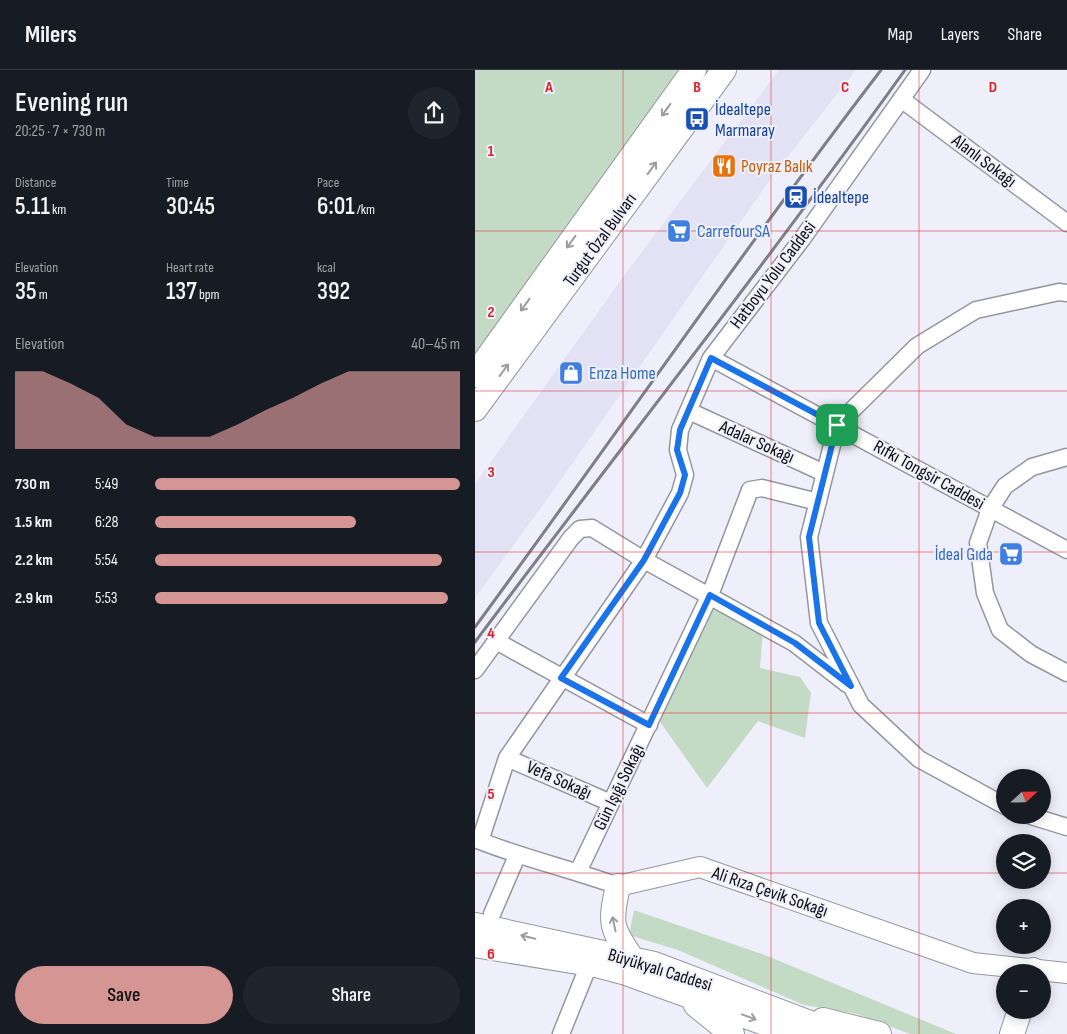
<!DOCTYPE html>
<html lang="en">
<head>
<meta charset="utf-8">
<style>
  :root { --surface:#171b24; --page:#20242c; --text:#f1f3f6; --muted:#9ea1a6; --line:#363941; --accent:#d49593 }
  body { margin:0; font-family:"Sofia Sans Condensed",sans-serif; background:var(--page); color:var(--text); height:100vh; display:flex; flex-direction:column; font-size:19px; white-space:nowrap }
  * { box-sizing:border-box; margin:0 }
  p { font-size:16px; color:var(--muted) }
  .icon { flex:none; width:28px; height:28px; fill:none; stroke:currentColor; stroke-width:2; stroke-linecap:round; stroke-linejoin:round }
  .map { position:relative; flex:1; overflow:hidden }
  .side { display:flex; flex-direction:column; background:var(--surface); width:475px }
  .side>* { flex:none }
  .needle { width:32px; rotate:68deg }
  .tools { position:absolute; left:521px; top:699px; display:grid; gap:10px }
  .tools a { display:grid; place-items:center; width:55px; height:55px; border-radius:50%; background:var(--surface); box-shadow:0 2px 12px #0003; font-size:25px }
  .pin { position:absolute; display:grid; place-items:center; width:42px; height:42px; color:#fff; margin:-21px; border-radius:10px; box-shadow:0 2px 8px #0006 }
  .round { display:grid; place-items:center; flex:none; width:52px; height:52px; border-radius:26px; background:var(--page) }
  .headline { display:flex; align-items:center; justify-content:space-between; height:85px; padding:0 15px }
  h1 { font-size:28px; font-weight:600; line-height:38px }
  .metrics { display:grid; grid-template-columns:repeat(3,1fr); gap:8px; height:85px; padding:5px 15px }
  .metrics div { display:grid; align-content:center }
  .metrics b { font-size:25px; font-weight:600 }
  .metrics small { font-size:14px; font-weight:400 }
  .metrics p { font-size:14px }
  .chart { height:140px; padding:10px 15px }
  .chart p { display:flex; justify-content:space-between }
  .chart svg { width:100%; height:90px; margin-top:5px; fill:var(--accent); opacity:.7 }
  .primary-button { display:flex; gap:10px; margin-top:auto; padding:10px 15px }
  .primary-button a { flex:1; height:58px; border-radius:30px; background:var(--accent); color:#111; font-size:20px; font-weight:600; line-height:58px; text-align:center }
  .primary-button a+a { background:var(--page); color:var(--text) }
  ul { padding:0 15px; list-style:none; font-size:16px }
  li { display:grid; grid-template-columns:80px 60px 1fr; align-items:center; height:38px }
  li i { height:12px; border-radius:6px; background:var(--accent) }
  header { display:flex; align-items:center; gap:30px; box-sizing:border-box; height:70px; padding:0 25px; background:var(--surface); border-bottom:1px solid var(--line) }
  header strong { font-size:24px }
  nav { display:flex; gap:28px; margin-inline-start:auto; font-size:18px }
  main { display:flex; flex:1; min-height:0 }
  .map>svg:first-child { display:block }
</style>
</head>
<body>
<header>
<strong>Milers</strong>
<nav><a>Map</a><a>Layers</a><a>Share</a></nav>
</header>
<main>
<section class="side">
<div class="headline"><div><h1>Evening run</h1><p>20:25 · 7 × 730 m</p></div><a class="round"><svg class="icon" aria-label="share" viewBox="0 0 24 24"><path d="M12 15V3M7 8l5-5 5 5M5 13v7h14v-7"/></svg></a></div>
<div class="metrics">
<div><p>Distance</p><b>5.11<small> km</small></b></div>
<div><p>Time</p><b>30:45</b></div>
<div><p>Pace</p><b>6:01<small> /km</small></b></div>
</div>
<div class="metrics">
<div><p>Elevation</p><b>35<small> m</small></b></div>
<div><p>Heart rate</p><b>137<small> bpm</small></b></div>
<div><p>kcal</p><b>392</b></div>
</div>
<div class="chart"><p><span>Elevation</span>40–45 m</p>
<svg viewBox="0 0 160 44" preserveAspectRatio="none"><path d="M0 44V6L10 6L20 12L30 19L40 32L50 38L60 38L70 38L80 32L90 25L100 19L110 12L120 6L130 6L140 6L150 6L160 6V44z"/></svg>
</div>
<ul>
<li><b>730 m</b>5:49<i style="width:100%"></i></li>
<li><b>1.5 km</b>6:28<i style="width:66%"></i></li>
<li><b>2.2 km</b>5:54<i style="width:94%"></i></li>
<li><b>2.9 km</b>5:53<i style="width:96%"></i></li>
</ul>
<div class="primary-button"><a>Save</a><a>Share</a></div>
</section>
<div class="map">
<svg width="592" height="964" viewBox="0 0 592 964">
  <rect width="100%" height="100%" fill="#efeffb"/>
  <path fill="#e2e2f4" d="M304,0H381L299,104L78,421L0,528V414L148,207Z"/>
  <path fill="#c3dbc4" d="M0,0H203L0,295Z
    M239,533L288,560L285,598L325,607L336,623L330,668L283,651L232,718L183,649Z
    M159,840L290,885L481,964H435L382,944L329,935L203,880L154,865Z"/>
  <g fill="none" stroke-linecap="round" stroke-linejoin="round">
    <defs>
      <path id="minor" d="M426,29L592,153
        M236,288L592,480
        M214,341L349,403
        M592,387L557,397L530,416L515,439L503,473L510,523L525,560L556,584L592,603
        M21,571L174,655
        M0,600L96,468L105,459L117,458L169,490L319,573L372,614
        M32,688L136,733
        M530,736L444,689L386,635L344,553L334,467L362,355L442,276L501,240L584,222L592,223
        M553,745L592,757
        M0,769C47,788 96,799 143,816
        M5,771L32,688L169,490L205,423L210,405L203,380L205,360L236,288L327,169L447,0
        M103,802L235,525L275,420L287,418L343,432
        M17,844L42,786
        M86,964L111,902L121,895"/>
      <path id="major" d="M143,816L225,797L498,893L592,903"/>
      <path id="highway" d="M0,305L219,0
        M0,339L249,0
        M143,816C135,852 135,857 156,887
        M0,855L179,894L364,964
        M0,875L121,895L151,903L320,964
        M557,902L558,900
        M221,935L257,964
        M348,950L404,964
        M537,964L545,940"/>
    </defs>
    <use href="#minor" stroke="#9696a1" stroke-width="19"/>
    <use href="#major" stroke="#9696a1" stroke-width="22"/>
    <use href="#highway" stroke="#9696a1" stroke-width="26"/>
    <use href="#minor" stroke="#fff" stroke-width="16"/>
    <use href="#major" stroke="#fff" stroke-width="20"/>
    <use href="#highway" stroke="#fff" stroke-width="24"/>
    <path stroke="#7e7e86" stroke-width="3" d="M0,557C136,372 266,183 406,0
      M0,572C143,381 291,194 430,0"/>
  </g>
  <defs><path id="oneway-shaft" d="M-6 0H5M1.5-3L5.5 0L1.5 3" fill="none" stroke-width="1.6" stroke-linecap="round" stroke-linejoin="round" transform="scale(1.25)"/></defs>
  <g stroke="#9d9d9f">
    <use href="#oneway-shaft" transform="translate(191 40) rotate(126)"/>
    <use href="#oneway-shaft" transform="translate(177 98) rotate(-54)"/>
    <use href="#oneway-shaft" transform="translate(96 172) rotate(126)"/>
    <use href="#oneway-shaft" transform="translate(50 235) rotate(126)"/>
    <use href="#oneway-shaft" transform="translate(29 300) rotate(-54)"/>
    <use href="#oneway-shaft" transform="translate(139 854) rotate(-102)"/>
    <use href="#oneway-shaft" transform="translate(53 867) rotate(-167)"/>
    <use href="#oneway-shaft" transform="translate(274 947) rotate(20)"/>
  </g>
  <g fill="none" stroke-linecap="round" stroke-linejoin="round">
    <defs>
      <path id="route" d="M236,288L362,355L334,467L344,553L376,616L320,573L235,525L174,655L86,608L169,490L205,423L210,405L202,380L205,360Z"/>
    </defs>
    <use href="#route" stroke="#fff" stroke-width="10"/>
    <use href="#route" stroke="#1a73e8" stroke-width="6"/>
  </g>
  <path fill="none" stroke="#d62828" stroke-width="1" stroke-opacity="0.55" d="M148,0V964M296,0V964M444,0V964M0,161H592M0,321H592M0,482H592M0,643H592M0,803H530M568,803H592"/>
  <defs>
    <symbol id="bus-square" viewBox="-11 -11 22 22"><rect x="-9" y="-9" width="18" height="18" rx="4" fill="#1a4fb4" stroke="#efeffb"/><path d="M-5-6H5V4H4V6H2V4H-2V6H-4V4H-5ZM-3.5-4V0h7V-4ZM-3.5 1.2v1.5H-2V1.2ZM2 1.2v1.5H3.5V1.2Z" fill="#fff"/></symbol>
    <symbol id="restaurant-square" viewBox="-11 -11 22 22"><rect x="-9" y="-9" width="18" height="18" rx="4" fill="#e8710a" stroke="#efeffb"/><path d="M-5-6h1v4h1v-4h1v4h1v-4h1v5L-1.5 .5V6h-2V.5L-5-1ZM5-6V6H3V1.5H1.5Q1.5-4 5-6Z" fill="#fff"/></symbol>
    <symbol id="station-square" viewBox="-11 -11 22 22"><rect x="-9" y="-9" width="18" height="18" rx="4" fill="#1a4fb4" stroke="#efeffb"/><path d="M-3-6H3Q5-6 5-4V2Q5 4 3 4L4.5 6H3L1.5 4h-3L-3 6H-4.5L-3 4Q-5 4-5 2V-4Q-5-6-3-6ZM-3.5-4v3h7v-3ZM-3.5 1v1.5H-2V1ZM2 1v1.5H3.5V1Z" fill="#fff"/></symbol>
    <symbol id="supermarket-square" viewBox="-11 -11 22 22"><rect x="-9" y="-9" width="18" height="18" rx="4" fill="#3f7fe0" stroke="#efeffb"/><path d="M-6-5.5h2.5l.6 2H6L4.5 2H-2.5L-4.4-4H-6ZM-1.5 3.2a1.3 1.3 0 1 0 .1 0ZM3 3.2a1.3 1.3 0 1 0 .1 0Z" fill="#fff"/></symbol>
    <symbol id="shop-square" viewBox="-11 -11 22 22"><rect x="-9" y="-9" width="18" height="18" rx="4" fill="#3f7fe0" stroke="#efeffb"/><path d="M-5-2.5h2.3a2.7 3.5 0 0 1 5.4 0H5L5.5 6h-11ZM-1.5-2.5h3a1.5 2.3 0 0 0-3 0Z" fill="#fff"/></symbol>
  </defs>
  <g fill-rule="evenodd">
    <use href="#bus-square" x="208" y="35" width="28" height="28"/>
    <use href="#restaurant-square" x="235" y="82" width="28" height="28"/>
    <use href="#station-square" x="307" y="113" width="28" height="28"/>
    <use href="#supermarket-square" x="190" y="147" width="28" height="28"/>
    <use href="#shop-square" x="82" y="289" width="28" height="28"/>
    <use href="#supermarket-square" x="522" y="470" width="28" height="28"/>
  </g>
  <g text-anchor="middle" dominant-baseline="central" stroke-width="4" stroke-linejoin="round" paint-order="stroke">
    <g font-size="18" fill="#164399" stroke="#efeffb" text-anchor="start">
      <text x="240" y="39">İdealtepe<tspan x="240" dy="21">Marmaray</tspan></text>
      <text x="338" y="127">İdealtepe</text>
    </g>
    <g font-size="18" fill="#0b0b0f" stroke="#efeffb">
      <text transform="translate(509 91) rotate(37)">Alanlı Sokağı</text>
      <text transform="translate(125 170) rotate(-54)">Turgut Özal Bulvarı</text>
      <text transform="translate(298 205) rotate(-53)">Hatboyu Yolu Caddesi</text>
      <text transform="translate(282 372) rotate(24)">Adalar Sokağı</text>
      <text transform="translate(454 405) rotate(29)">Rıfkı Tongsir Caddesi</text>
      <text transform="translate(84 710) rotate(24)">Vefa Sokağı</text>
      <text transform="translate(144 717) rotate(-64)">Gün Işığı Sokağı</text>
      <text transform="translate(295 822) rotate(19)">Ali Rıza Çevik Sokağı</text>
      <text transform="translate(185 900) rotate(17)">Büyükyalı Caddesi</text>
    </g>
    <g font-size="18" fill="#c56008" stroke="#efeffb" text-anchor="start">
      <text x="266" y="96">Poyraz Balık</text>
    </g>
    <g font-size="18" fill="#366cbe" stroke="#efeffb" text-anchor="start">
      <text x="222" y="161">CarrefourSA</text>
      <text x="114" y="303">Enza Home</text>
      <text x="518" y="484" text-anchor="end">İdeal Gıda</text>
    </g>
  </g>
  <g font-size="16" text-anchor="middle" font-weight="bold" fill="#d62828" stroke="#efeffb" stroke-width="4" stroke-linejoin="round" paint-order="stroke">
    <text x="74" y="22">A</text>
    <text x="222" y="22">B</text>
    <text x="370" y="22">C</text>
    <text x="518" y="22">D</text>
    <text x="16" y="86">1</text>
    <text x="16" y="247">2</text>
    <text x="16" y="407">3</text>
    <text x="16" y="568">4</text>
    <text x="16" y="729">5</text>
    <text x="16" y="889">6</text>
  </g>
</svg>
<div class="tools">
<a><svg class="needle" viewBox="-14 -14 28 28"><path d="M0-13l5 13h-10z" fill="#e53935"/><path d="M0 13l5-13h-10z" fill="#9ea1a6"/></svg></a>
<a><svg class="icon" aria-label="layers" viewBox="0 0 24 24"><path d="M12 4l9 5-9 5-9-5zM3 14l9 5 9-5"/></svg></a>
<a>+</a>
<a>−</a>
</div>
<div class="pin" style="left:362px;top:355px;background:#1e9e55"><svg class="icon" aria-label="arrive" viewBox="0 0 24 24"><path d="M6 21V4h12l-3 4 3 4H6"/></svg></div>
</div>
</main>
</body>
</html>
